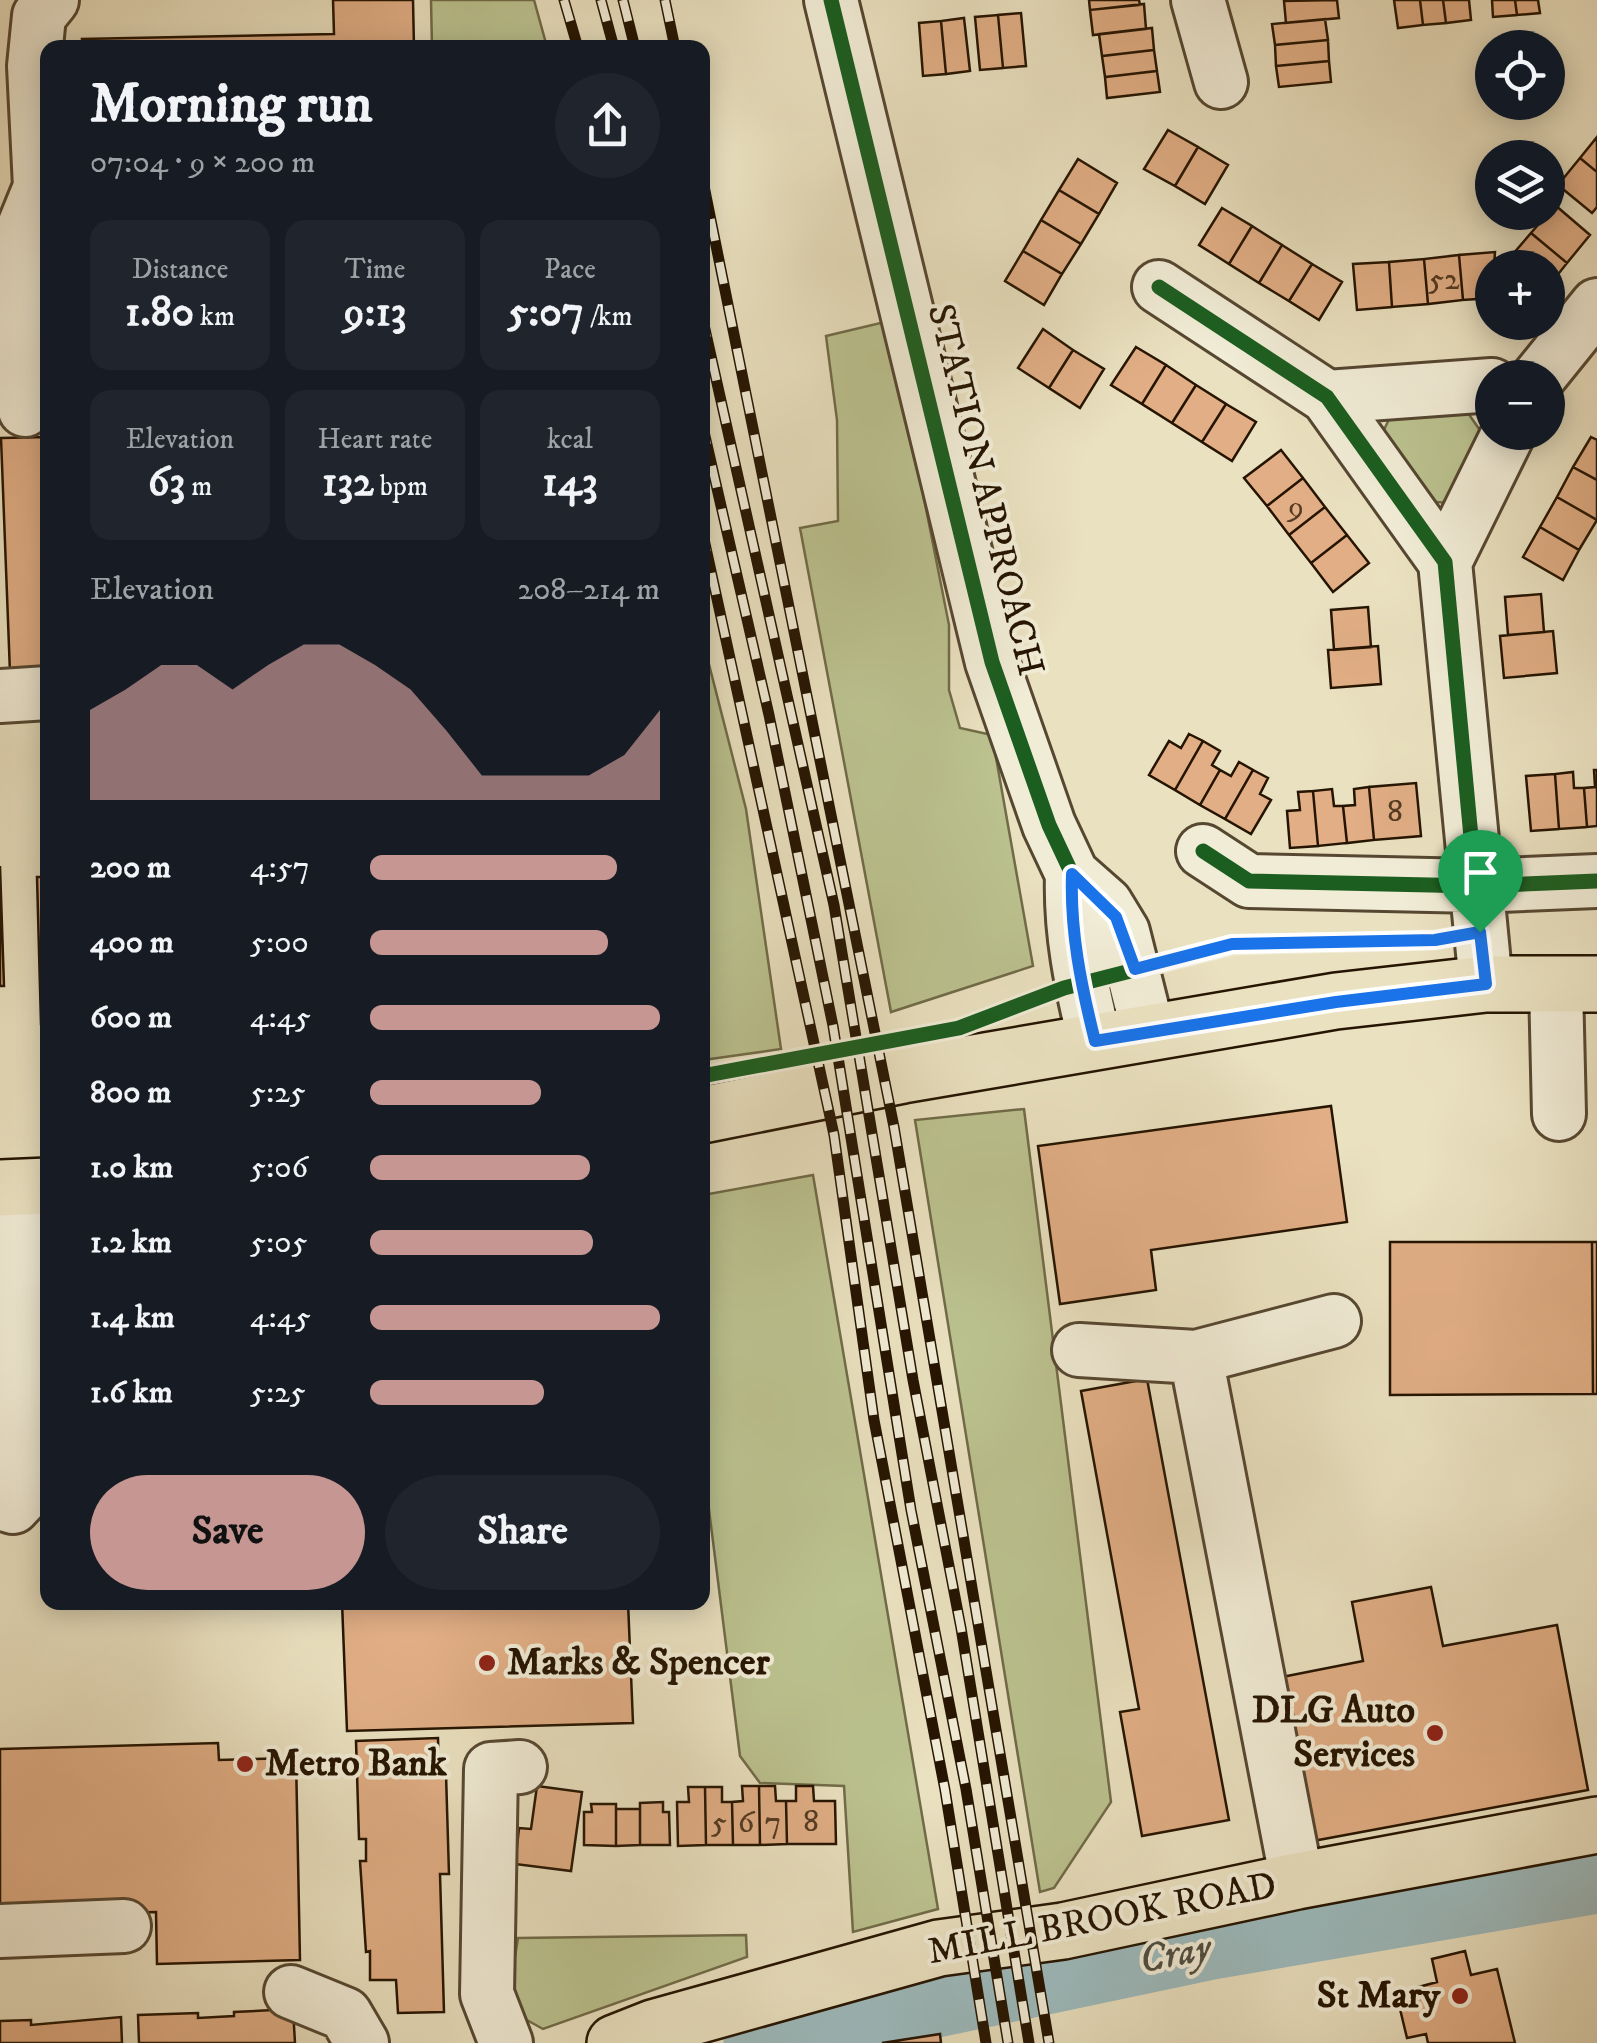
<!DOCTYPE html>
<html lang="en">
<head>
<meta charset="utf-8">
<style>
  :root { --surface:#171b24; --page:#20242c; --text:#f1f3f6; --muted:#9ea1a6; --accent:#c59692 }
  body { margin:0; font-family:"IM FELL DW Pica",serif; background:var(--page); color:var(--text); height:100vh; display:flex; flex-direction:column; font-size:38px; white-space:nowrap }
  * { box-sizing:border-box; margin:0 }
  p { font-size:32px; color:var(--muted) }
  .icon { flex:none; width:55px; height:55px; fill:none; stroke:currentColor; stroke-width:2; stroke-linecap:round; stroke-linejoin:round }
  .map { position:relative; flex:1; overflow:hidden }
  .panel { position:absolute; left:40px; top:40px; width:670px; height:1570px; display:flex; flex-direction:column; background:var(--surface); border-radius:20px; box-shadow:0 5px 25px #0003 }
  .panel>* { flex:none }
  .controls { position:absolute; left:1475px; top:30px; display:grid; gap:20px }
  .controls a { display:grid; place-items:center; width:90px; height:90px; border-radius:50%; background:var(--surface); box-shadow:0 5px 25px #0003; font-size:50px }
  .pin { position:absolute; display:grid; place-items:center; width:85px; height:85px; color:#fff; margin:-102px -42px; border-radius:50% 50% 50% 0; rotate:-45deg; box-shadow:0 0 10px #0007 }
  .pin .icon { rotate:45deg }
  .round { display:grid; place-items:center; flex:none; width:105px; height:105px; border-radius:52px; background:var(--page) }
  .summary { display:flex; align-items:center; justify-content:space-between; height:170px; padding:0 50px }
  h1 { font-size:55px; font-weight:700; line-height:75px }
  .metrics { display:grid; grid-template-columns:repeat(3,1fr); gap:15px; height:170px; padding:10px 50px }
  .metrics div { display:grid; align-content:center; border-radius:20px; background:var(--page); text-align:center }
  .metrics b { font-size:42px; font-weight:700 }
  .metrics small { font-size:28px; font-weight:400 }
  .metrics p { font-size:28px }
  .chart { height:280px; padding:20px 50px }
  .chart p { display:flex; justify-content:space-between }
  .chart svg { width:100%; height:180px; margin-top:10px; fill:var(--accent); opacity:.7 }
  .cta { display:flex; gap:20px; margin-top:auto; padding:20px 50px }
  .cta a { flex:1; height:115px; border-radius:60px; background:var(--accent); color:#111; font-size:40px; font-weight:700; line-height:115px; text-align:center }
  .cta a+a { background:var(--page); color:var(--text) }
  ul { padding:0 50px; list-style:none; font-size:32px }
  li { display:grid; grid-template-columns:160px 120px 1fr; align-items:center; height:75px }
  li i { height:25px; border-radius:12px; background:var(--accent) }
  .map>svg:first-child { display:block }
</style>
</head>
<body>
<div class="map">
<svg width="1597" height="2043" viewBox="0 0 1597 2043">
  <rect width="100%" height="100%" fill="#eae1c0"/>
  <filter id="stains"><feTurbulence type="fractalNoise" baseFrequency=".002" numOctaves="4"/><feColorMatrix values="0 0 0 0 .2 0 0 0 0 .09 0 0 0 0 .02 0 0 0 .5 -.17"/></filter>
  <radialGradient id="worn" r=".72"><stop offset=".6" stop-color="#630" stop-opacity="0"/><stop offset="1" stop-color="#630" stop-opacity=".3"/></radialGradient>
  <path fill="#bbc28f" stroke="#706b48" stroke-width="2.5" d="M431,0H534L547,47H432Z
    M889,321L949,625V690L960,728L992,735L1033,966L891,1012L800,528L838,521L837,420L826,336Z
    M1461,403L1484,436L1451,503L1420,501L1377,444L1395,407Z
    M702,637L746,809L781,1049L703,1060Z
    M1024,1109L1111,1802L1054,1888L1040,1892L915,1120Z
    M813,1175L938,1909L853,1932L844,1786L760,1783L740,1756L703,1462V1195Z
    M746,1935L747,1957L543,2029L516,2014L509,1993L518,1938Z"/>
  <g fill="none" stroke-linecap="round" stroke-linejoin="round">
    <path stroke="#9dbbbe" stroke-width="65" d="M756,2043L1212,1947L1597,1881"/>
  </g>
  <path fill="#e1ae85" stroke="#251401" stroke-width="2.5" d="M333,0H413L414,48H83L82,39L334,34Z
    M1089,0H1139L1140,5L1090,10Z
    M1337,0L1339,18L1286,23L1284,1Z
    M1394,0H1420L1423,25L1398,28Z
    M1420,0H1443L1446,23L1423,25Z
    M1443,0H1469L1471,20L1446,23Z
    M1492,0H1515L1517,15L1493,17Z
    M1515,0H1538L1540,13L1517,15Z
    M1144,4L1146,29L1093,35L1090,10Z
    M1021,13L1026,66L1003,68L998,15Z
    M998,15L1003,68L980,70L975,17Z
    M964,18L970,71L946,74L941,21Z
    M1325,19L1328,40L1275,45L1272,24Z
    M941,21L946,74L923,76L919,23Z
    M1152,28L1154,50L1102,56L1099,34Z
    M1328,40L1329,61L1276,66L1275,45Z
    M1154,50L1157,71L1105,77L1102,56Z
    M1329,61L1331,82L1279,87L1276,66Z
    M1157,71L1160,92L1107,98L1105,77Z
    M1168,130L1198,147L1175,186L1144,169Z
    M1597,137V172L1580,158Z
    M1198,147L1228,165L1205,204L1175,186Z
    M1580,158L1597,172V207L1592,213L1558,185Z
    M1078,159L1117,183L1099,214L1059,190Z
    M1059,190L1099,214L1081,244L1041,220Z
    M1555,205L1590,235L1567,263L1531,233Z
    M1222,208L1252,226L1229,264L1199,245Z
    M1041,220L1081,244L1062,274L1023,251Z
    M1252,226L1282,245L1259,283L1229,264Z
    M1531,233L1567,263L1548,287V268H1515L1507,261Z
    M1282,245L1312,264L1289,301L1259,283Z
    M1023,251L1062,274L1044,305L1005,281Z
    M1495,252L1492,298L1463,300L1459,255Z
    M1459,255L1463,300L1428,304L1424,259Z
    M1424,259L1428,304L1392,307L1389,262Z
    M1389,262L1392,307L1357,310L1353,264Z
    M1312,264L1342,282L1319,320L1289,301Z
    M1043,329L1073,350L1049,388L1018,368Z
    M1136,347L1166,365L1142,404L1111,385Z
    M1073,350L1104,369L1080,408L1049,388Z
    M1166,365L1196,385L1172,423L1142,404Z
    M1196,385L1226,404L1202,442L1172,423Z
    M1226,404L1256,422L1232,461L1202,442Z
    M48,437V672L10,673L1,438Z
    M1591,437L1597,440V480L1573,467Z
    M1281,450L1303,478L1267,506L1244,478Z
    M1573,467L1597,480V520L1557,497Z
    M1303,478L1325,507L1289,535L1267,506Z
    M1557,497L1597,520L1579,550L1540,527Z
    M1325,507L1347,535L1311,563L1289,535Z
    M1540,527L1579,550L1563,580L1523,557Z
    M1347,535L1369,563L1333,592L1311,563Z
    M1541,594L1544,632L1508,635L1505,597Z
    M1368,607L1371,647L1334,650L1331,610Z
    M1553,631L1557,673L1504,678L1500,636Z
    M1378,646L1381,684L1331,688L1328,650Z
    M1189,734L1203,741L1175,790L1149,775L1169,741L1181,748Z
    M1203,741L1220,751L1212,765L1220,770L1200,805L1175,790Z
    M1239,762L1253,770L1225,819L1200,805L1220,770L1231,776Z
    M1253,770L1268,778L1260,794L1271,800L1251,834L1225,819Z
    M1594,770H1597V826L1587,827L1584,788L1595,787Z
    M1573,772L1574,788H1584L1587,827L1559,829L1555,774Z
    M1555,774L1559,829L1531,831L1526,776Z
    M1416,783L1421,836L1374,840L1369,787Z
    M1369,787L1374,840L1347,843L1343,806L1355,805L1354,789Z
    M1332,789L1334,806H1343L1347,843L1318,846L1313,791Z
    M1313,791L1318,846L1290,848L1287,811L1300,810L1298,792Z
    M0,866L4,986H0Z
    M37,877H48V1024H41Z
    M1331,1106L1347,1222L1151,1250L1156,1290L1060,1304L1038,1146Z
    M1390,1242H1592L1593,1394L1390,1395Z
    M1592,1242H1597V1394H1593Z
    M1147,1379L1229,1820L1142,1836L1120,1712L1139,1709L1081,1391Z
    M1431,1587L1443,1646L1557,1625L1588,1790L1313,1841L1282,1677L1363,1661L1352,1602Z
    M342,1602H628L633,1723L347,1731Z
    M438,1738L439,1774H446L449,1874H440L444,2012L398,2013L396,1980H370V1951L366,1952L360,1861H366V1839H359L356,1741Z
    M218,1743L219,1760L296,1758L300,1960L157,1964L156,1912L0,1916V1749Z
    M537,1786L582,1792L571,1871L515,1864L519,1828L531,1829Z
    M742,1786H759L760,1845H733L732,1802L743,1801Z
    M759,1786H775L776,1801H786L787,1844L760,1845Z
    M796,1786H813L814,1801H835L836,1844H787L786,1801H796Z
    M688,1787H705L706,1845L678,1846L677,1802H689Z
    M705,1787H722V1802H732L733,1845H706Z
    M663,1802V1812H669L670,1845H640V1803Z
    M591,1804H616V1846L584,1845V1812H592Z
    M616,1809H640V1845L616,1846Z
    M1465,1951L1471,1975L1497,1969L1515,2043H1428L1426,2034L1407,2038L1400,2009L1419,2004L1415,1988L1437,1982L1432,1959Z
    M293,2009L295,2043H139L138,2015L198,2013V2018L234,2016V2012Z
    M121,2017L122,2043H0V2021L31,2020V2025Z
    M940,2034L941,2043H882Z"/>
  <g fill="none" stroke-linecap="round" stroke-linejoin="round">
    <defs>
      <path id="minor" d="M831,0L992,662L1049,825L1072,874L1106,904L1123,932L1148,1031
        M1198,0L1221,82
        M1159,287L1327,397L1445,562L1486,984
        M1538,378L1597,305
        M1327,397L1492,385
        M25,410L20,236L40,187L34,66L39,16L52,0
        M1445,562L1509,432
        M0,696L48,693
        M1203,851L1249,881L1476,886L1597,881
        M1072,874C1070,931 1081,985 1095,1041
        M1556,985L1559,1114
        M1079,1350L1196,1357L1334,1321
        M1196,1357L1297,1881
        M0,1503L13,1507L26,1493L16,1478L14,1188
        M0,1931L124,1926
        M291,1992L345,2014L362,2043
        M506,2043L487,1994L491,1769L520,1767"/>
      <path id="major" d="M702,1115L903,1075L1336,1001L1486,984H1597
        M0,1188L48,1186
        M615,2043L653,2028L939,1948L1063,1931L1297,1881L1597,1825"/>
    </defs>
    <use href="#minor" stroke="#564731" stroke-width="58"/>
    <use href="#major" stroke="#251401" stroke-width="60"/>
    <use href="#minor" stroke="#f1ecd6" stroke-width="52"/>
    <use href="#major" stroke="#eae1c0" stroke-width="55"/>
    <defs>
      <path id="rail" d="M564,0L578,48
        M601,0L614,48
        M623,0L635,48
        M665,0L675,48
        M702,176L894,1127L1049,2043
        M702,316L834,905L913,1380L961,1628L1029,2043
        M702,423L769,715L833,1026L911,1510L966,1789L1008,2043
        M702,530L834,1135L874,1420L945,1790L986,2043"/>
    </defs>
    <use href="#rail" stroke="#251401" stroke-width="11"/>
    <use href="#rail" stroke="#f1ecd6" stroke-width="8" stroke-dasharray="22" stroke-linecap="butt"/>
    <defs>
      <path id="cycleway" d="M831,0L992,662L1049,825L1072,874L1116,917L1135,969
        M1203,851L1249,881L1476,886L1597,881
        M702,1076L959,1028L1064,988L1232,945L1435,940L1480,932L1445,562L1327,397L1159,287"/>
    </defs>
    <use href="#cycleway" stroke="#f1ecd6" stroke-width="21"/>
    <use href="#cycleway" stroke="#1b5e20" stroke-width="15"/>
  </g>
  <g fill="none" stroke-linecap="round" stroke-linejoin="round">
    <defs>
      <path id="route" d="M1072,874L1116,917L1135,969L1232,944L1435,940L1480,932L1486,984L1336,1002L1095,1041C1081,985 1070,931 1072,874Z"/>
    </defs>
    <use href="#route" stroke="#fff" stroke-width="20"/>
    <use href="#route" stroke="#1a73e8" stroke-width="12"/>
  </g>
  <g fill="#8f2418" stroke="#f1ecd6" stroke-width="4">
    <circle cx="487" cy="1663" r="10"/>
    <circle cx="1435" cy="1733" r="10"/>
    <circle cx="245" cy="1764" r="10"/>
    <circle cx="1460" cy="1996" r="10"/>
  </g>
  <g text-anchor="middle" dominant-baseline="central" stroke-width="8" stroke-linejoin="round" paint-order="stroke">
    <g font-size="32" fill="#543a22">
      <text x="1444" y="280">52</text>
      <text x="1296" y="507">9</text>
      <text x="1395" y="812">8</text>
      <text x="811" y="1822">8</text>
      <text x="719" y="1823">5</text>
      <text x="746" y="1823">6</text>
      <text x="773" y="1823">7</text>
    </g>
    <g font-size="38" fill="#251401" stroke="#f1ecd6">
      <text transform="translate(985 490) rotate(76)">STATION APPROACH</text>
      <text transform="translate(1102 1919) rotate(-11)">MILL BROOK ROAD</text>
    </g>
    <g font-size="38" font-weight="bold" fill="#251401" stroke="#f1ecd6" text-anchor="start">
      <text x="507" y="1663">Marks &amp; Spencer</text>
      <text x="1415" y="1711" text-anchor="end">DLG Auto<tspan x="1415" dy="44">Services</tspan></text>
      <text x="265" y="1764">Metro Bank</text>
      <text x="1440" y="1996" text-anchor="end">St Mary</text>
    </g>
    <g font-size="40" font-style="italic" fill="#4f4e43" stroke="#f1ecd6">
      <text transform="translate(1175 1955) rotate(-11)">Cray</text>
    </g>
  </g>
  <rect width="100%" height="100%" filter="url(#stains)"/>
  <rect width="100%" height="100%" fill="url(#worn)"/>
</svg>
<div class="controls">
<a><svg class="icon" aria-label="locate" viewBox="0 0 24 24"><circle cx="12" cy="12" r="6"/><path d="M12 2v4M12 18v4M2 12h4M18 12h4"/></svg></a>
<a><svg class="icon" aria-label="layers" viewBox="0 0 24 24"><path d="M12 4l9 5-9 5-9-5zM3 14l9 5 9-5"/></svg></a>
<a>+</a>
<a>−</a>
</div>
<div class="pin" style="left:1480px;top:932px;background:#1e9e55"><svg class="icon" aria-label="arrive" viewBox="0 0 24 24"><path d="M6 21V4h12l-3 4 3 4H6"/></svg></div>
<section class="panel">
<div class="summary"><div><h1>Morning run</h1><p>07:04 · 9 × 200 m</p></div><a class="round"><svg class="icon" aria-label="share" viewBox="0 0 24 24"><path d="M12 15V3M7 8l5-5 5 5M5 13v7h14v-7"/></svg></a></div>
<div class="metrics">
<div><p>Distance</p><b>1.80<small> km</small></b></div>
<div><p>Time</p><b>9:13</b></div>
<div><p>Pace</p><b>5:07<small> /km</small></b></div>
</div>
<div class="metrics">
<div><p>Elevation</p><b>63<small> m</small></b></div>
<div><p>Heart rate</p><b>132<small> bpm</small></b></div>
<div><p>kcal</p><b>143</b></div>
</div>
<div class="chart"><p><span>Elevation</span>208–214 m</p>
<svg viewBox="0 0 160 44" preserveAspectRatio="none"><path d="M0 44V22L10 17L20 11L30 11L40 17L50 11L60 6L70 6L80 11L90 17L100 27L110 38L120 38L130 38L140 38L150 33L160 22V44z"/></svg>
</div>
<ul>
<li><b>200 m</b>4:57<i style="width:85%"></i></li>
<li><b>400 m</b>5:00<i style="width:82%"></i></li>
<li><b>600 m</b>4:45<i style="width:100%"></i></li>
<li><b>800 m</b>5:25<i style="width:59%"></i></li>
<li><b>1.0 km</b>5:06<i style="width:76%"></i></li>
<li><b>1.2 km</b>5:05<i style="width:77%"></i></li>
<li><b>1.4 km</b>4:45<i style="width:100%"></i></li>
<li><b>1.6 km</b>5:25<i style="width:60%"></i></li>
</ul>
<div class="cta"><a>Save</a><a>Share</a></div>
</section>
</div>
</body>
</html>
